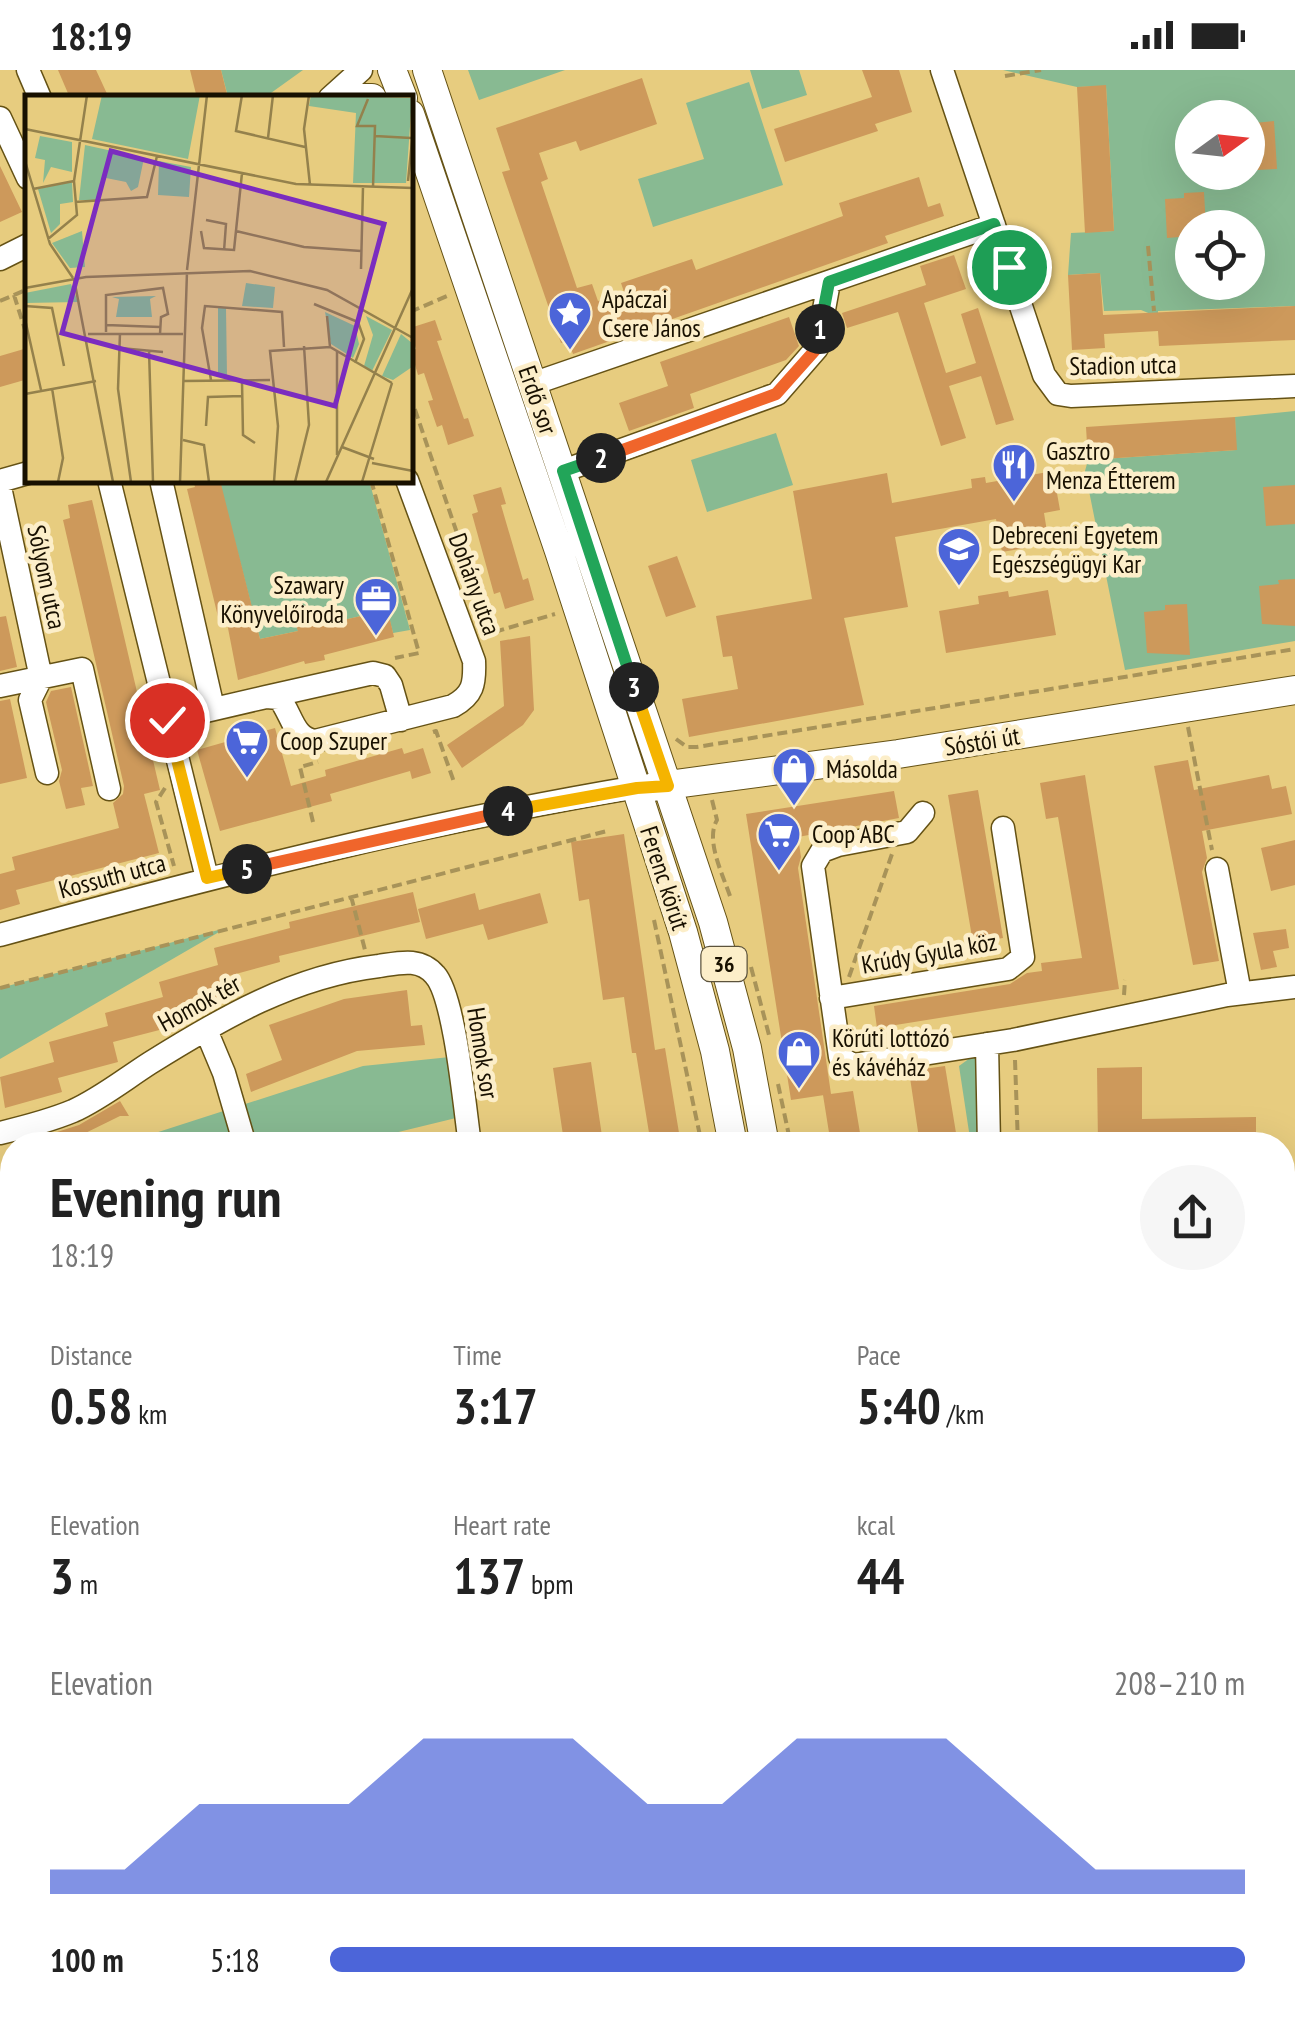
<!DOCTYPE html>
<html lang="en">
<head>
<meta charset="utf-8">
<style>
  :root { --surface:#fff; --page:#f6f6f6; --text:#222; --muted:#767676; --accent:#4c65d9 }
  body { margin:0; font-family:"PT Sans Narrow",sans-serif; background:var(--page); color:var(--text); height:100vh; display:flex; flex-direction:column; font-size:38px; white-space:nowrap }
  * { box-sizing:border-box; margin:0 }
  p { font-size:32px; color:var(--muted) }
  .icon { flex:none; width:55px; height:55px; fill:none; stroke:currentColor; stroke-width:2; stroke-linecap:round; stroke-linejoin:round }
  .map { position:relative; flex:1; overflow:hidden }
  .side { position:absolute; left:0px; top:1062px; width:1295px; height:888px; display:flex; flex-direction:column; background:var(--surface); border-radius:40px 40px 0 0; box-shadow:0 10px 40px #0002 }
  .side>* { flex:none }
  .needle { width:65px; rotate:75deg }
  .buttons { position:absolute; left:1175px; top:30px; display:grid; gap:20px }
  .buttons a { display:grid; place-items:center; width:90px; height:90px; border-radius:50%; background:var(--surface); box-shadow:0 10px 40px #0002; font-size:50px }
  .pin { position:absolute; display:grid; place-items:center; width:85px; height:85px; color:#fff; margin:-42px; border:5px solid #fff; border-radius:50%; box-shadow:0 2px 10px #0007 }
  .km { position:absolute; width:50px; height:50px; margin:-25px; border-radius:50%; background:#222; color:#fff; font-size:28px; line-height:50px; text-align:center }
  .round { display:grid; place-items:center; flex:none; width:105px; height:105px; border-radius:52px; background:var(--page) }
  .summary { display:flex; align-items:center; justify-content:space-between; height:170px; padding:0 50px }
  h1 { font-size:55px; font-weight:700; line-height:75px }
  .metrics { display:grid; grid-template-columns:repeat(3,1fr); gap:15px; height:170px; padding:10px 50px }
  .metrics div { display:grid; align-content:center }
  .metrics b { font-size:50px; font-weight:700 }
  .metrics small { font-size:28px; font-weight:400 }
  .metrics p { font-size:28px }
  .chart { height:280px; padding:20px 50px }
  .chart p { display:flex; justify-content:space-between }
  .chart svg { width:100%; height:180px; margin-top:10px; fill:var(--accent); opacity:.7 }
  ul { padding:0 50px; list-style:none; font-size:32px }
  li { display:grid; grid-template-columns:160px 120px 1fr; align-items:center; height:75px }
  li i { height:25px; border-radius:12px; background:var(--accent) }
  .status { display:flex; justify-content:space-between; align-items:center; height:70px; padding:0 50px; background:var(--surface); direction:ltr }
  .status svg { height:28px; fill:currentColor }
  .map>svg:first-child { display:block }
</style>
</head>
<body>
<div class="status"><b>18:19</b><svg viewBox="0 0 49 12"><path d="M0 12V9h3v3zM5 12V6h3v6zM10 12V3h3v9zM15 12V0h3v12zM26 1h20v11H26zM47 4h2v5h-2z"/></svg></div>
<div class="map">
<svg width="1295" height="1948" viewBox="0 0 1295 1948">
  <rect width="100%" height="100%" fill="#e7cc7f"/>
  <path fill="#88ba92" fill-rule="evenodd" d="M221,0H303L264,28L228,27Z
    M468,0H565L479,30Z
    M750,0H799L807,25L762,39Z
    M1003,0H1295V236L1158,241V247L1141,240L1104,241L1100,203L1068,205L1071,163L1114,161L1106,16L1077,17ZM1192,48H1248V102H1192ZM1192,158H1248V212H1192Z
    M749,12L783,115L653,157L638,109L704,89L686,33Z
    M1295,341V571L1125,600L1085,401L1088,390L1236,380L1235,347Z
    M776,363L793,415L707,442L691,390Z
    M219,410H369L410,560L393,563L382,520L356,526L361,546L317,556L315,551L297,556L298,561L260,569Z
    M226,858L0,989V918Z
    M450,987L456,1048L345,1075H118L363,996Z
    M970,988H976L980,994L982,1075H971L959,996Z
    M12,1108V1175L7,1177L0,1148V1112Z
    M1295,1663V1722L1283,1725V1666Z
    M363,1938H563L552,1948H360Z"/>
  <path fill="#cd995b" d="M58,0H96L109,28H70Z
    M190,0H221L228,28H197Z
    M862,0H899L912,42L875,54L878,61L785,92L774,59L872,27Z
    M642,8L657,54L580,81L576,71L539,83L548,109L541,112L577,218L592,214L598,231L624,222L621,213L692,189L696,200L843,146L839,133L919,107L928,137L940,133L944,146L885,166L888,173L573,284L568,271L561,273L502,102L510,100L496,58Z
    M1106,15L1114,161L1085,163L1077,17Z
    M1274,51L1277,99L1257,100V96L1248,97V58L1254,57V53Z
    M0,96L22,142L0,152Z
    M1204,122L1206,158H1192V166L1167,168L1165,129L1184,128V123Z
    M954,185L966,219L924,233L946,303L976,293L961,244L978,238L1014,350L996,355L981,306L949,316L966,368L941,376L898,242L847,258L842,243L926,215L920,196Z
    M1100,203L1103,245L1295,236V270L1159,276L1158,261L1104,264L1105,278L1072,280L1068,205Z
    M789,247L799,276L786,290L690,324L694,338L629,361L619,333L668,316L660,292Z
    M435,250L442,270L437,271L464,349L468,348L474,366L448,375L442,355L437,357L428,331L433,330L424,303L418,305L411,281L416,279L410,258Z
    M24,279L28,309L0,317V286Z
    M1235,347L1237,380L1088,390L1086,357Z
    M1053,401L1060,440L1044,443L1049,474L1002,482L996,449L895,467L908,537L844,548L864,635L689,667L682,629L738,619L732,586L723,587L716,546L812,529L793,421L887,403L892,433L972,418L971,409L985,407L986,413Z
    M193,410H220L260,569L298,561L296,556L316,551L317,556L361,546L356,526L383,520L394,567L324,585L325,590L305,594L304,591L238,610L227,553L220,555L187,419L195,417Z
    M1295,415V454L1266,456L1263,417Z
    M501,417L506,434L501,435L523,510L528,508L534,530L505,539L500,522L494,524L472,444L478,442L473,425Z
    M92,430L160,720L144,724L159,783L16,820L20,834L0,840V804L15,800L12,787L119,758L113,733L123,724L124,716L63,450L70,448L68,435Z
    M677,486L696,537L666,547L648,496Z
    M1295,509V556L1262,554L1259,516L1279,514L1278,510Z
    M1048,520L1056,565L946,583L939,541L979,534L978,526L1008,521L1009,527Z
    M1187,534L1190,585L1147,583L1144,542L1165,540V535Z
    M6,546L17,597L0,601V547Z
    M530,566L534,640L523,655L462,698L447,675L504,636L500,571Z
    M71,617L93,716L81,718L85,735L66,739L59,711L62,700L46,632L51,621Z
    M10,629L27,708L0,714V631Z
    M275,658L291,716L326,706L325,700L402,678L404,684L423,678L431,703L412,709L410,701L330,724L332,731L220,761L197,680Z
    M1188,690L1194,720L1269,705L1272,719L1286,716L1292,744L1202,761L1207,788L1202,802L1219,891L1193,895L1154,696Z
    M1085,705L1119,919L877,958L874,936L1010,914L1027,903L1042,901L1041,893L1082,888L1058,747L1046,749L1040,713Z
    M978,720L1003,868L973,873L948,725Z
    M894,721L899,748L798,767L801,787L798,798L831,1024L791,1030L746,744Z
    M624,764L655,980L665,978L681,1075H651L636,983H632L624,927L603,930L589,829L579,831L571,772Z
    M1295,770V815L1271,821L1261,778Z
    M413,822L420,852L279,886L280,892L221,908L226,925L166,941L171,957L113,972L118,992L58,1008L62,1022L5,1038L0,1007L54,992L49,972L108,956L105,943L163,927L159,912L218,895L214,878L290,858L289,852Z
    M475,823L479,840L540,823L548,853L488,870L483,854L426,869L418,839Z
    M1286,859L1289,878L1273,881L1277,897L1261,900L1253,863Z
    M407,920L411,956L422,955L425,975L357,981L251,1022L246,1004L282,990L269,955L344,929Z
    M591,992L602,1066L564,1072L553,998Z
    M945,996L958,1075H920L909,1001Z
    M1142,997V1049L1256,1047V1075H1098L1097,998Z
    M853,1021L862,1075H831L823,1025Z
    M120,1031L129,1046H120L61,1075H16L79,1055Z"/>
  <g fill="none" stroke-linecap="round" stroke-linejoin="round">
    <defs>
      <path id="minor" d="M28,0L40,28
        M942,0L1044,305L1058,324L1071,326L1295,316
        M330,28L361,0
        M0,48L28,108
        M0,189L28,175
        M532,314L994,155
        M563,401L777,324L817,278L829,212
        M109,410L207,808
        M161,410L213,638
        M0,411L28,403
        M0,417L41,608L30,630L47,703
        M0,616L82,599L109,719
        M266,627L373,603L385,606L391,615L401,650
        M167,650L266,627L279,628C292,644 293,668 315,671L453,636C473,625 475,614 474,591L407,410
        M923,743L907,762L838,775L822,781L813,796L840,987L853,995L1013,970L1227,925L1295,917
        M1217,799L1240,923
        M0,865C210,807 422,753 637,717
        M831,928L1008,899L1023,887L1003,758
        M206,960L224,1003L245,1075
        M987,974L989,1075
        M0,1063C25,1057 49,1051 73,1041C100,1029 125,1009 150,993C222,948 294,906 379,896C399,893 420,887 435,905C455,927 465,1041 470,1075
        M0,1284L12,1328
        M0,1496L12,1490
        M0,1752L12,1748
        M1282,1794L1295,1791
        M1282,1835L1295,1832
        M863,1938H865
        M974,1938L977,1948
        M1241,1938L1243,1948
        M0,1947L37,1938
        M340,1948L343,1938
        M597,1948L601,1938"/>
      <path id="major" d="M392,0L403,28
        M427,0L713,852L747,978L765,1075
        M359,28H372
        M410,44L559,481L683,862L715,981L733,1075
        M653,717L898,684L1295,620
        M706,1948L708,1938
        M736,1948L739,1938"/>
    </defs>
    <use href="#minor" stroke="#655215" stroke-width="25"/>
    <use href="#major" stroke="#655215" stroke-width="30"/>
    <path stroke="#a89359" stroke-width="4" stroke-dasharray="10 5" stroke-linecap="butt" d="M1005,6L1041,0
      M1148,176L1154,241
      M14,225L28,269
      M0,231L28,219
      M410,242L447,226
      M410,325L491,563L555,544
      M371,410L419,583L395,588
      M1188,657L1212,780
      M433,662L436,661L454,712
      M676,669L687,677H697L1295,579
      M165,718L156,732L174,796
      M712,730L717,750C705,770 723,805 730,826
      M313,752L300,697L318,692
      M351,826L365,880
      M654,850L702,1075
      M751,897L769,965
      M849,907L892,784
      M0,918L607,761
      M1124,925L1125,910
      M1015,990L1018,1075
      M778,1014L791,1075
      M0,1392L12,1432
      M502,1938L507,1948
      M1018,1938L1021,1948
      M895,1946V1948
      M676,1948L679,1938
      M763,1948L765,1938
      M1005,1948L1015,1938"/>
    <use href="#minor" stroke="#fff" stroke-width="22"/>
    <use href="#major" stroke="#fff" stroke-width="28"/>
  </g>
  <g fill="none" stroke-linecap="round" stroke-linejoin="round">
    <defs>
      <path id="split-1" d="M820,259L829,212L994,154L1009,197"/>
      <path id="split-2" d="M601,388L776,324L817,278L820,259"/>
      <path id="split-3" d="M601,388L563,401L634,617"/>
      <path id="split-4" d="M508,741L637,718L668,716L634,617"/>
      <path id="split-5" d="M247,799L508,741"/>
      <path id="split-6" d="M167,650L207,808L247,799"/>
    </defs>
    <use href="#split-1" stroke="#fff" stroke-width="20"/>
    <use href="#split-2" stroke="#fff" stroke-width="20"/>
    <use href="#split-3" stroke="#fff" stroke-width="20"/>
    <use href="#split-4" stroke="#fff" stroke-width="20"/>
    <use href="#split-5" stroke="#fff" stroke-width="20"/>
    <use href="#split-6" stroke="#fff" stroke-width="20"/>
    <use href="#split-1" stroke="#22a559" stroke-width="12"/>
    <use href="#split-2" stroke="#f0652b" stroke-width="12"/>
    <use href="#split-3" stroke="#22a559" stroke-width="12"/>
    <use href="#split-4" stroke="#f5b400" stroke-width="12"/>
    <use href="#split-5" stroke="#f0652b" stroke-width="12"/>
    <use href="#split-6" stroke="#f5b400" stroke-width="12"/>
  </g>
  <defs>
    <symbol id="sight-pin" viewBox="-11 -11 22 30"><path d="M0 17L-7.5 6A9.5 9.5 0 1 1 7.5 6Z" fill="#4c65d9" stroke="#fceec9"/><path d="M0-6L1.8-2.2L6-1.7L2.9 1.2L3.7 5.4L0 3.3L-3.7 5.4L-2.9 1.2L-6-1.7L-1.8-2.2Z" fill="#fff"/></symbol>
    <symbol id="restaurant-pin" viewBox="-11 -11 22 30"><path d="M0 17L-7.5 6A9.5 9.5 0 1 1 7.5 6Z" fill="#4c65d9" stroke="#fceec9"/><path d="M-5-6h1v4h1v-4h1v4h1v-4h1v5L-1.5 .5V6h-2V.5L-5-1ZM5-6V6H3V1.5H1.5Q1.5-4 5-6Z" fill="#fff"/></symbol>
    <symbol id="university-pin" viewBox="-11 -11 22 30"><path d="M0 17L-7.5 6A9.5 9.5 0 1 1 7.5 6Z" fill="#4c65d9" stroke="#fceec9"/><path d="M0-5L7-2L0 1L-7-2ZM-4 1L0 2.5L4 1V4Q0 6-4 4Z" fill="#fff"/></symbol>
    <symbol id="office-pin" viewBox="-11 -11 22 30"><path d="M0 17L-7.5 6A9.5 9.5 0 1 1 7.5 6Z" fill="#4c65d9" stroke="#fceec9"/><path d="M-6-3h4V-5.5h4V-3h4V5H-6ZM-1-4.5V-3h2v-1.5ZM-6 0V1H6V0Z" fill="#fff"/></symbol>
    <symbol id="supermarket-pin" viewBox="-11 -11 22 30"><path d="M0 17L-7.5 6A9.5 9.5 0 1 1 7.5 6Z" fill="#4c65d9" stroke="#fceec9"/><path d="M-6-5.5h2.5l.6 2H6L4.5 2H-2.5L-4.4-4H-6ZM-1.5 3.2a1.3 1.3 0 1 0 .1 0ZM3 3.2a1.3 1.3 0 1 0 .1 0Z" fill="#fff"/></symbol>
    <symbol id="shop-pin" viewBox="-11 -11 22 30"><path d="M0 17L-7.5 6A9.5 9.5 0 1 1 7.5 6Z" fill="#4c65d9" stroke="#fceec9"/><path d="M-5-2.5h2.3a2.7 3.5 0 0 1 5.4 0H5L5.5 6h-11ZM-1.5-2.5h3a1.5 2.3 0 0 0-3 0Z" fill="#fff"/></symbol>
  </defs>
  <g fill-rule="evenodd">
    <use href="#sight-pin" x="545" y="218" width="50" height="68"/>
    <use href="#restaurant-pin" x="989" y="370" width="50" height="68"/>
    <use href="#university-pin" x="934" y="454" width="50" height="68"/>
    <use href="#office-pin" x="351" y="504" width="50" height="68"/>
    <use href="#supermarket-pin" x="222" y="646" width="50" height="68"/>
    <use href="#shop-pin" x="769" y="674" width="50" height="68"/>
    <use href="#supermarket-pin" x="754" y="739" width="50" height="68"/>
    <use href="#shop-pin" x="774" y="957" width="50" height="68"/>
  </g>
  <g text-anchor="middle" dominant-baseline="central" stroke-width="9" stroke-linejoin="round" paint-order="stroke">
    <rect fill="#fceec9" stroke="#5c533c" stroke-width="2.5" x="701.5" y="877" width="45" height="34" rx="8"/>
    <g font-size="22" font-weight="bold" fill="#181000">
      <text x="724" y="894">36</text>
    </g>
    <g font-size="25" fill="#181000" stroke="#fceec9" text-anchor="start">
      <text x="602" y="229">Apáczai<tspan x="602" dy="29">Csere János</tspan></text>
      <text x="1046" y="381">Gasztro<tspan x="1046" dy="29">Menza Étterem</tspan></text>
      <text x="992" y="465">Debreceni Egyetem<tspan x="992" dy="29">Egészségügyi Kar</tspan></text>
      <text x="344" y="515" text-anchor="end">Szawary<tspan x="344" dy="29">Könyvelőiroda</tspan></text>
      <text x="280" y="671">Coop Szuper</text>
      <text x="826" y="699">Másolda</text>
      <text x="812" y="764">Coop ABC</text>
      <text x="832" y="968">Körúti lottózó<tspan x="832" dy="29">és kávéház</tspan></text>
    </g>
    <g font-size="25" fill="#181000" stroke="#fceec9">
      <text transform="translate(1123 295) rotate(-1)">Stadion utca</text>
      <text transform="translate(538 330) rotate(71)">Erdő sor</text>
      <text transform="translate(47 507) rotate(78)">Sólyom utca</text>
      <text transform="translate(475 514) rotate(70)">Dohány utca</text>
      <text transform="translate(982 671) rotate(-9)">Sóstói út</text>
      <text transform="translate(112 806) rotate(-15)">Kossuth utca</text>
      <text transform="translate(665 808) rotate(72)">Ferenc körút</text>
      <text transform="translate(929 883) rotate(-10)">Krúdy Gyula köz</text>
      <text transform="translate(199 933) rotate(-29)">Homok tér</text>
      <text transform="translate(483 983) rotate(81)">Homok sor</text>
    </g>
  </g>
  <g transform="translate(25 25)">
    <rect width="388" height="388" fill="#e7cc7f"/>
    <path d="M77,0H175L163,64L67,44ZM286,0L387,3L381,88H328L331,18L284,11ZM15,41L47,47V77L26,72L18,88L20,65L10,63ZM60,50L119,63L113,92L106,96L101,87L81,83L71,105H54ZM134,66L166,72L164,102L133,100ZM47,87L48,107L35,109V129L26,138L13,94ZM57,136L60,172L45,173L27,148ZM221,188L250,192L248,213L217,211ZM46,189L53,207L0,208V198ZM131,201L125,204L127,222H91L94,204L87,202ZM193,212L201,213L202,281L193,280ZM300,217L330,231L334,249L328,263L306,249ZM341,221L367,235L347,276L339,271L348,240ZM376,239L387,248V272L368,285L357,281Z" fill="#88ba92"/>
    <path fill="none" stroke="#94814c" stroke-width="2.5" d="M217,0L211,36L280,52M284,0L279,34L285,90M343,4L332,31H350L348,92M0,34L271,89L388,93M350,41L386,43M243,43L248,0M0,66L25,149L48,183M383,86L388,36M8,94L49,86M50,107L122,102L132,61M181,125L201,129L199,156M176,136L179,153L209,155L217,78M211,136L279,152L336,156M23,144L52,120L49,86L62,0M336,174L338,92M162,175L182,0M49,184L88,387M0,193L61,182L225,176L302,195L388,243M289,209L333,227L339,244L330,268M0,211L27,213L39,271M302,221L305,252M0,224L16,295M81,230L135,232M81,237V200L138,193L143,219L136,222L135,239M95,238L93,294L106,387M63,239H158M95,253L138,257M124,255L128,387M186,285L177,233L180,211L257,217L259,252M159,286L245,285M217,286L218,340L230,348M27,293L38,363L33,387M0,299L71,286M181,331L183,302L217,301M158,345L179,350L184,387M317,352L349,364M312,360V256M347,368L388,376M155,387L162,177M249,387L253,331L245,256L305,252L367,288M270,387L284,330L279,251M301,387L388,193M337,387L367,288"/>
    <path fill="#7b2cbf" fill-opacity="0.15" stroke="#7b2cbf" stroke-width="5" d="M86,56L359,129L310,311L37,238Z"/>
    <rect width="388" height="388" fill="none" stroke="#181000" stroke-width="5"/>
  </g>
</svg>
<div class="buttons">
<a><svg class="needle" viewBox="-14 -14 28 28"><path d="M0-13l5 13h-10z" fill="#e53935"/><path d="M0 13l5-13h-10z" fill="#767676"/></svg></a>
<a><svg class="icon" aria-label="locate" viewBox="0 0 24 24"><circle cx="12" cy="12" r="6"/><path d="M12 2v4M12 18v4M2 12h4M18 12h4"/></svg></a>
</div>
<div class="pin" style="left:1009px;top:197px;background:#1e9e55"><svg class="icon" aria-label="arrive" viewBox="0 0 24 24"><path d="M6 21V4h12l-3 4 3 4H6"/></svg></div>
<div class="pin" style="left:167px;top:650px;background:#d93025"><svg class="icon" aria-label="check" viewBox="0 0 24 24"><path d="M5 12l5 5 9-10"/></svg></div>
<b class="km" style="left:820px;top:259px">1</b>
<b class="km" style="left:601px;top:388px">2</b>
<b class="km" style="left:634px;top:617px">3</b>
<b class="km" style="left:508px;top:741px">4</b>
<b class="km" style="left:247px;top:799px">5</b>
<section class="side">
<div class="summary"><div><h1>Evening run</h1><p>18:19</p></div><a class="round"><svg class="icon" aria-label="share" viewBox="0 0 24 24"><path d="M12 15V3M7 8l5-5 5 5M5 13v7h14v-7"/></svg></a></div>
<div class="metrics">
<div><p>Distance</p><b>0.58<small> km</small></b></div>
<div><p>Time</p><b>3:17</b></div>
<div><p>Pace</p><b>5:40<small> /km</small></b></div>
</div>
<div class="metrics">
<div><p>Elevation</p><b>3<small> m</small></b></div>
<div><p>Heart rate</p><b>137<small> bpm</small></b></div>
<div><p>kcal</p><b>44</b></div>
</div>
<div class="chart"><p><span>Elevation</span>208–210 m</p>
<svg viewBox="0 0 160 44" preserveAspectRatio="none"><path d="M0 44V38L10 38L20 22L30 22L40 22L50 6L60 6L70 6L80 22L90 22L100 6L110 6L120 6L130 22L140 38L150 38L160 38V44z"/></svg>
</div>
<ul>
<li><b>100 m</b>5:18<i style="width:100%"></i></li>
</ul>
</section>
</div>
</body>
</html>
